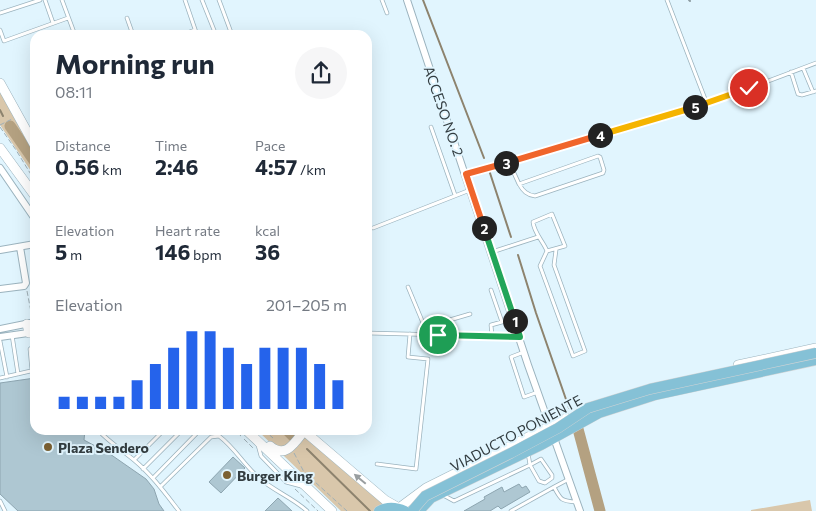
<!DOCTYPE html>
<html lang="en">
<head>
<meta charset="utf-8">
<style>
  :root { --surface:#fff; --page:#f6f6f7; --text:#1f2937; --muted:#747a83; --accent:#2563eb }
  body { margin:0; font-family:Commissioner,sans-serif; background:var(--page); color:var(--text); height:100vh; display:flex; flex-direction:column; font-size:19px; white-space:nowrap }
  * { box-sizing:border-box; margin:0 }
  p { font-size:16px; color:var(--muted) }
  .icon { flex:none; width:28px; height:28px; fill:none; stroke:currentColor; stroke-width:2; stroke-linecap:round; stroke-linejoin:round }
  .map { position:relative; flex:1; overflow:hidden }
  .sheet { position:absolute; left:30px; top:30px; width:342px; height:405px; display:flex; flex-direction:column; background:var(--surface); border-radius:15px; box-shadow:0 5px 20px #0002 }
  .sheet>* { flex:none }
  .pin { position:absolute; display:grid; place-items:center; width:42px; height:42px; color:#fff; margin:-21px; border:2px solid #fff; border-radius:50%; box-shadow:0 1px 5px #0007 }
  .km { position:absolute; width:25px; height:25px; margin:-12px; border-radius:50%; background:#222; color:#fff; font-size:14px; line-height:25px; text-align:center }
  .round { display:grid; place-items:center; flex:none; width:52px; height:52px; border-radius:26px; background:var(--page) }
  .headline { display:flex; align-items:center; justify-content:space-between; height:85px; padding:0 25px }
  h1 { font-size:28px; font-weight:700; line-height:38px }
  .stats { display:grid; grid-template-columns:repeat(3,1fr); gap:8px; height:85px; padding:5px 25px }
  .stats div { display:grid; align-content:center }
  .stats b { font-size:21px; font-weight:700 }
  .stats small { font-size:14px; font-weight:400 }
  .stats p { font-size:14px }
  .chart { height:140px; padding:10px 25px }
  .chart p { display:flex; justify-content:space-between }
  .chart svg { width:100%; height:90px; margin-top:5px; stroke:var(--accent); stroke-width:6 }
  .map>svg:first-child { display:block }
</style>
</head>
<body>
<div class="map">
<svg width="816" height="511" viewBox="0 0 816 511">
  <rect width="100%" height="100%" fill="#e1f5fe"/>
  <path fill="#d9c7ab" d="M0,81L35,136V177L0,125Z
    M257,430H306L398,511H341Z
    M810,500L812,511H751V510Z"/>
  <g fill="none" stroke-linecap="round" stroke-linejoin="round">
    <path stroke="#8d836e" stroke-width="2" d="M423,0L484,158
      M0,110L3,116
      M489,170L511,237
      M518,255L536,313L569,408
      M307,449L370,511"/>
    <path stroke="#b4a181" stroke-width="11" d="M10,126L35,162
      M578,429L600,511
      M287,430L293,436"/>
  </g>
  <path fill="#aec7d2" stroke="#8da5b0" d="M35,378V430H85L84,440L110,454L146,479L154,489L159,504L164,511H18L0,494V383Z
    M233,457L245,468L221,493L209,482Z
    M519,484L522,488L526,486L530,492L501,509L498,506L490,511H464L485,499L484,497L502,487L504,492Z
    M278,498L292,511H265Z"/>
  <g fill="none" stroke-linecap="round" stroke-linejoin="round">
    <defs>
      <path id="service" d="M45,0L53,23
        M62,0L75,35
        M185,0L197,35
        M202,0L216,35
        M219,0L232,35
        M382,0L387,13
        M667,0L707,104
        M0,13L40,0
        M127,18L133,35
        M0,30L4,41L68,18
        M181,35L195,30
        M803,68L813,92
        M791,72L798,94L802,95L816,91
        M431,127L455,195
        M509,162L519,184C523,191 527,195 535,196L603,173L604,170L600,157L598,156L519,184
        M466,174L707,104L816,63
        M552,214L565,246L547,251C543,241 534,233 533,222Z
        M373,228L470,190
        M547,251L540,266L573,356L585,351L554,265L556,250
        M492,252L538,237
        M408,287L428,335
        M491,290L502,322L491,325L492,336
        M368,333L519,337
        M12,335L18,374
        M438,335L436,324L470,314
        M0,341L7,377
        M524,352L511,357L524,397L538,392
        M32,371L30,349L35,345
        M0,378L35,370
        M98,430C109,442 122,450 134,460C152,475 165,493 179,511
        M258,445L261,456L286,482L301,486
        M541,459L552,475V478L545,483L539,481L530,465Z
        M134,460L164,430
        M377,464L416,469L428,359L408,357L410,334
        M143,469L182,430
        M153,478L200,430
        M160,487L211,437L219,436C235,448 244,465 259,478C274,491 293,498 307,511
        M554,487L569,479
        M443,495L454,501L530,465L528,453
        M0,501L5,511
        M511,511L554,487C561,500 561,501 576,502"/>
      <path id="minor" d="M407,0L528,365L580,511
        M0,168L35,219
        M0,250L35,244
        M0,289L24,286L26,283L20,247
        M0,329L35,322
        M0,337L35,332"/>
      <path id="tertiary" d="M27,324L29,333
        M738,365L816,348
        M399,508L426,488L566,418"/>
      <path id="secondary" d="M0,83L35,146
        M0,148L35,196
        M246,430L332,511
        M303,430L385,500L399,508
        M270,446C285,459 294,444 304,431"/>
      <path id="primary" d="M379,511C388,506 396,507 405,511
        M419,511L431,498L541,445L599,413L655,395L816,360"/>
    </defs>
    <use href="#service" stroke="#9bb3be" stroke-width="4.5"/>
    <use href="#minor" stroke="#9bb3be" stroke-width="8"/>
    <use href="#tertiary" stroke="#9bb3be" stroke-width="10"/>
    <use href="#secondary" stroke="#9bb3be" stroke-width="10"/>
    <use href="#primary" stroke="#d2d4d5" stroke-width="11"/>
    <path stroke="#9fafb6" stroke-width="1" stroke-dasharray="5 2.5" stroke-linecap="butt" d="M0,125L12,119
      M0,127L16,150L35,181
      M30,290H35
      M27,291L32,317
      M234,430L241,436
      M264,430L273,438
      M244,439L253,448
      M294,453L304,472L347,511
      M295,489L318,511"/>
    <use href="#service" stroke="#fff" stroke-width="3"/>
    <use href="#minor" stroke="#fff" stroke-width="6"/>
    <use href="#tertiary" stroke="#fff" stroke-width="9"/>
    <use href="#secondary" stroke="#fff" stroke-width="9"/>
    <use href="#primary" stroke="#85c1d6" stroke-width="10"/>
    <path stroke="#8e9da3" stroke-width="2" d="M689,0L690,1"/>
    <defs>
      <path id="primary-bridge" d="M412,511L425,496L511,453L558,428L588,408L650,389L816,353"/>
    </defs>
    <use href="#primary-bridge" stroke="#d2d4d5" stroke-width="11" stroke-linecap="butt"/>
    <use href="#primary-bridge" stroke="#85c1d6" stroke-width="10"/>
  </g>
  <defs><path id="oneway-solid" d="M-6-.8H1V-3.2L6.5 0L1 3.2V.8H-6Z" transform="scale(1.25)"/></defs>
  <use fill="#999ea0" href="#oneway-solid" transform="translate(360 479) rotate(-140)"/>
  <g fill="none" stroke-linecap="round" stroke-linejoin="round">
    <defs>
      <path id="split-1" d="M438,335L520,337L515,321"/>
      <path id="split-2" d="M484,228L515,321"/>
      <path id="split-3" d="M484,228L466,174L506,163"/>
      <path id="split-4" d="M506,163L600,135"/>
      <path id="split-5" d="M600,135L695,107"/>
      <path id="split-6" d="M695,107L749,88"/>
    </defs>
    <use href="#split-1" stroke="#fff" stroke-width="10"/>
    <use href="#split-2" stroke="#fff" stroke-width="10"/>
    <use href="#split-3" stroke="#fff" stroke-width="10"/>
    <use href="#split-4" stroke="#fff" stroke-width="10"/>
    <use href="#split-5" stroke="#fff" stroke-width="10"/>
    <use href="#split-6" stroke="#fff" stroke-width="10"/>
    <use href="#split-1" stroke="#22a559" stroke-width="6"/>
    <use href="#split-2" stroke="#22a559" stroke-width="6"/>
    <use href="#split-3" stroke="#f0652b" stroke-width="6"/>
    <use href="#split-4" stroke="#f0652b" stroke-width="6"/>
    <use href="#split-5" stroke="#f5b400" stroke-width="6"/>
    <use href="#split-6" stroke="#f5b400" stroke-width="6"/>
  </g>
  <g fill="#7c6133" stroke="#e1f5fe" stroke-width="2">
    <circle cx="48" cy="447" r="5"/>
    <circle cx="227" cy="475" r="5"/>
  </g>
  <g text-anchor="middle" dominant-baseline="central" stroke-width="4" stroke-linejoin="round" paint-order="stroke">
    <g font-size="14" fill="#333d41" stroke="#e1f5fe">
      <text transform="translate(444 111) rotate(71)">ACCESO NO. 2</text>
      <text transform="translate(516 433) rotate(-28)">VIADUCTO PONIENTE</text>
    </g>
    <g font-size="14" font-weight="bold" fill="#333d41" stroke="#e1f5fe" text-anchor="start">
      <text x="58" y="447">Plaza Sendero</text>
      <text x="237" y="475">Burger King</text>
    </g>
  </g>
</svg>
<div class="pin" style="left:438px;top:335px;background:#1e9e55"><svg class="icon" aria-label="arrive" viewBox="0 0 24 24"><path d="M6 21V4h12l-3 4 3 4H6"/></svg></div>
<div class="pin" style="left:749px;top:88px;background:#d93025"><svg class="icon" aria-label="check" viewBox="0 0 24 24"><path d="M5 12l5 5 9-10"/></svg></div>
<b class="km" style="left:515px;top:321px">1</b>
<b class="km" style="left:484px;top:228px">2</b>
<b class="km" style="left:506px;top:163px">3</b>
<b class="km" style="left:600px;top:135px">4</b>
<b class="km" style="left:695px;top:107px">5</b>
<section class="sheet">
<div class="headline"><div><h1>Morning run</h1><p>08:11</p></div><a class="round"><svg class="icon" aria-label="share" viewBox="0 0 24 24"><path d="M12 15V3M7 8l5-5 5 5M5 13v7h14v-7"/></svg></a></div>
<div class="stats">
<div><p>Distance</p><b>0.56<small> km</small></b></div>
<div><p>Time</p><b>2:46</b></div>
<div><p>Pace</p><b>4:57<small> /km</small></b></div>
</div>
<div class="stats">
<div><p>Elevation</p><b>5<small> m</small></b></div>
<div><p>Heart rate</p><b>146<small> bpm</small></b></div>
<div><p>kcal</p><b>36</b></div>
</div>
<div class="chart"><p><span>Elevation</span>201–205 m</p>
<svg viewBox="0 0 160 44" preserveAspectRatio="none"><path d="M5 44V38M15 44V38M25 44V38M35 44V38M45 44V30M55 44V22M65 44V14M75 44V6M85 44V6M95 44V14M105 44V22M115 44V14M125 44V14M135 44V14M145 44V22M155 44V30"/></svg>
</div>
</section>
</div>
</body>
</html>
